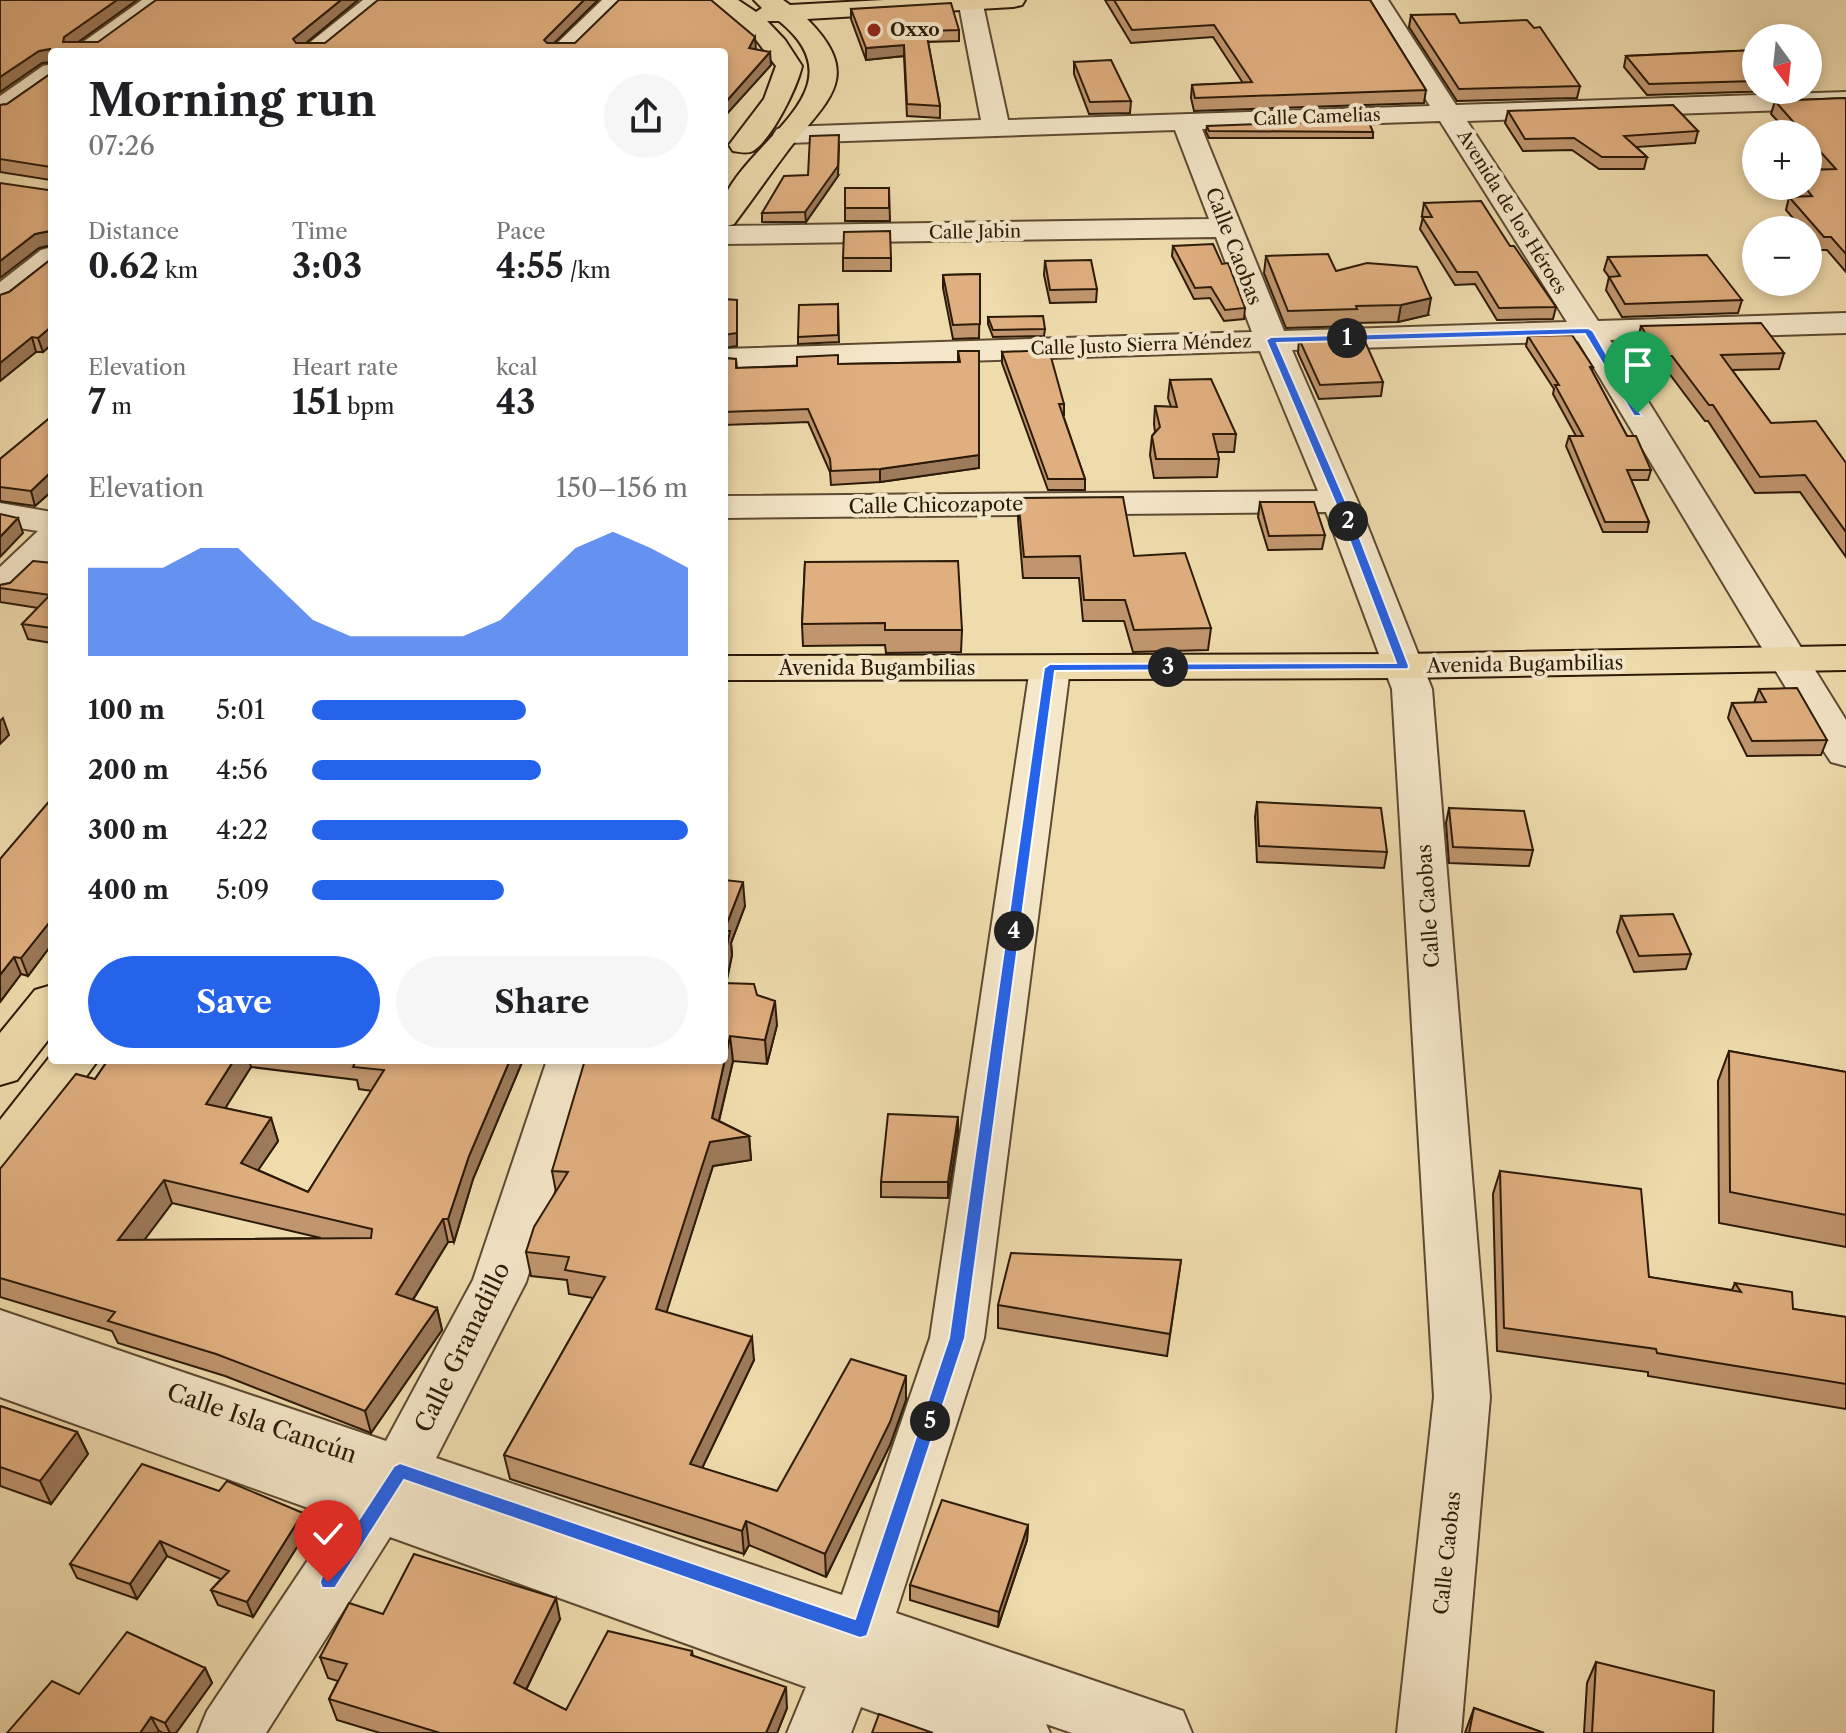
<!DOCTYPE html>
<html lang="en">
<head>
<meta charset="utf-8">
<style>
  :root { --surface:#fff; --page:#f6f6f6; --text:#202124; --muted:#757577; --accent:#2563eb }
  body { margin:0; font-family:"Libre Caslon Text",serif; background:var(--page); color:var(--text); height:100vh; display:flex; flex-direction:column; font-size:30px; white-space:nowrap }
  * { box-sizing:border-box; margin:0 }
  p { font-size:26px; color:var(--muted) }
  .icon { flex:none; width:44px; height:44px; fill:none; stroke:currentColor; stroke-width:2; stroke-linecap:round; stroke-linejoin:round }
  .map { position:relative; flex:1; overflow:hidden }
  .details { position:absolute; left:48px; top:48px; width:680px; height:1016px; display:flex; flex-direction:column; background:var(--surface); border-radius:8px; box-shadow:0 4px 12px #0003 }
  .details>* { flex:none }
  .needle { width:52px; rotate:165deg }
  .controls { position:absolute; left:1742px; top:24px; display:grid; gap:16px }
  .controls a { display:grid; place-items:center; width:80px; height:80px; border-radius:50%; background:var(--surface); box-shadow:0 4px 12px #0003; font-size:40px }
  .pin { position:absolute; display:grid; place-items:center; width:68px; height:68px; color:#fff; margin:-82px -34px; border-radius:50% 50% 50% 0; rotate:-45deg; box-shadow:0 0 8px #0007 }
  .pin .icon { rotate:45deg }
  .km { position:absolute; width:40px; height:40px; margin:-20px; border-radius:50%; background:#222; color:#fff; font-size:22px; line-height:40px; text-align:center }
  .round { display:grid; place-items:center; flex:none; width:84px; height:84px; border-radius:42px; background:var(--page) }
  .summary { display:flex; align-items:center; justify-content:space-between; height:136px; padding:0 40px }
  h1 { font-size:44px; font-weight:700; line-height:60px }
  .stats { display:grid; grid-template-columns:repeat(3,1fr); gap:12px; height:136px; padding:8px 40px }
  .stats div { display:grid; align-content:center }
  .stats b { font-size:34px; font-weight:700 }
  .stats small { font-size:22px; font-weight:400 }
  .stats p { font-size:22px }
  .chart { height:224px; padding:16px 40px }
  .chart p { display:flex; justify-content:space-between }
  .chart svg { width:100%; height:144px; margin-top:8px; fill:var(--accent); opacity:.7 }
  .button { display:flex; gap:16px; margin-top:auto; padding:16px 40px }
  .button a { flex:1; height:92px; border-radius:48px; background:var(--accent); color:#fff; font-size:32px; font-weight:700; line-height:92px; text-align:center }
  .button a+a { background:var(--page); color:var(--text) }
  ul { padding:0 40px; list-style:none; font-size:26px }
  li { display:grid; grid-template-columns:128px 96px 1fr; align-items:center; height:60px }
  li i { height:20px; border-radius:10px; background:var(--accent) }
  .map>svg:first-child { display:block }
</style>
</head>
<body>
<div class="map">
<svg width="1846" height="1733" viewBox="0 0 1846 1733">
  <rect width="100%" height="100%" fill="#efdcad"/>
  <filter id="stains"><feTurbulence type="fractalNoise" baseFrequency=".0025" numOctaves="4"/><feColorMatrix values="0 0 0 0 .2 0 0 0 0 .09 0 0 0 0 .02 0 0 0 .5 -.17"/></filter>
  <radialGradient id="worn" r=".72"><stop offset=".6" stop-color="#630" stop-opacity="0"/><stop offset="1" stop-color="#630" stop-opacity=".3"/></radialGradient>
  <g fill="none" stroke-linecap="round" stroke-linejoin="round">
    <defs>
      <path id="minor" d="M142,0H170L99,52H69Z
        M363,0H390L327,52H298Z
        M602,0H628L576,52H548Z
        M958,0H982L1008,120L1430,106L1364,0H1388L1456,105L1846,92V108L1467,121L1598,321L1846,313V333L1610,340L1846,720V766L1831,762L1825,753L1578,341L1292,350L1358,502L1432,689L1490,1397L1461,1733H1397L1434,1397L1392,689L1326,512L724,518V496L1318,491L1260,351L724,369V349L1252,332L1216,237L724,244V226L1209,219L1175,130L787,143L777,141L773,135L777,129L787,127L981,120ZM1440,121L1567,322L1284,331L1202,129Z
        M52,64V84L9,114L0,116V96L43,66Z
        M52,247V271L11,304L0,306V282L41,250Z
        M0,503L52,512V558L13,596L0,599V567L38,531L0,525Z
        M1050,656L1064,660L1070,668L984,1338L896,1613L1183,1711L1192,1733H1072L1046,1724L1050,1733H933L861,1707L851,1733H787L806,1687L390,1537L266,1733H198L207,1711L336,1518L0,1397V1310L386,1441L473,1280L547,1060H595L526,1282L436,1458L842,1595L930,1338L1030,668L1036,660Z"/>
      <path id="major" d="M709,0H738L756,12L762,8L754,0H783L790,5L884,0H1025L1022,5L1013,7L807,19C865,77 827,100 789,149C770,174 753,199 734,224L724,227C724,218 722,204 725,196C753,136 862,88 779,21H767L785,40L802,66C797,88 772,139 753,151C747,154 739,152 733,151L729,145L764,99L776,66L751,33Z
        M1846,646V670L1403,678L724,680V656L1403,654Z
        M52,985V1035L17,1080L0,1085V1033L35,990Z
        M52,1054V1060H98L18,1170L0,1175V1120Z"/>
    </defs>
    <use href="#minor" stroke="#5d4a31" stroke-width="4"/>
    <use href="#major" stroke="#2c1a08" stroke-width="4"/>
    <use href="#minor" fill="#f5e8ca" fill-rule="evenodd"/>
    <use href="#major" fill="#efdcad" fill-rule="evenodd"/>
  </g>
  <path fill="#c1966e" stroke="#2c1a08" stroke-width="2" fill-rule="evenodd" d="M0,0H137L78,42H98L358,0L306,43H325L598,0L554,43L756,50L771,65L724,117V52H52V344L43,352H36L0,381V295L9,292L50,260V245L39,248L48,190L51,187V180L0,172V105L7,104L50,74V62L42,63L0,92Z
    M1105,0H1370L1426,90L1424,103L1194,111L1191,98L1192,85L1243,83L1213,37L1131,43Z
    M851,9L959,30V41L928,42L940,106V118L907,116L904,56L866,60L851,19Z
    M1411,15L1460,23L1580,86L1577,98L1457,101L1409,27Z
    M1756,50V90H1806L1647,95L1624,67L1626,56Z
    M1074,62L1131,101L1130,113L1089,114L1074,74Z
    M1846,98V272L1827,250H1820L1808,236V230H1803L1786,210L1789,197L1798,196L1789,186H1808L1821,169L1808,155V134H1790L1771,114L1775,101Z
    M1508,111L1698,131L1695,143L1636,147L1647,157L1644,169H1599L1572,150L1523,151L1505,123Z
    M1207,126L1373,132V138H1209L1206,132Z
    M838,176L806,222H762V213Z
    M889,188L890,221H845V208Z
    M1424,203L1510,246L1556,307L1553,319L1497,320L1475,284L1455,285L1420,229L1423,217L1422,215Z
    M1173,246L1222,264L1245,308L1244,319L1224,321L1210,298L1194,299L1172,256Z
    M1266,256L1336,271L1428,315L1398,322L1355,323L1354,326L1286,328L1264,273Z
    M1608,257L1742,300L1738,313L1622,317L1606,290L1609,277L1604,270Z
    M843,258H891V271H843Z
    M1045,261L1097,289L1096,302L1050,303L1044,275Z
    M980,274L979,338L953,339L943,288V275Z
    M838,304L839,342L798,344V337Z
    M988,317L1045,329L1044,336L993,337L988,324Z
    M1641,326L1784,353L1779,369L1732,370L1771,423L1846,463V557L1800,492L1755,493L1708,421H1705L1668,372H1655L1637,342Z
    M1528,336L1593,367L1592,371L1627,436L1651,470L1648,480H1631L1649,522L1647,532H1603L1566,446L1569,436H1576L1553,394L1554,389L1526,346Z
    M1299,339L1383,382L1381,396L1319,399L1298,353Z
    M958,351L979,468L880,482L831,485L830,472L808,422L724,425V358L736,359L737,368L838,364L958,362Z
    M1002,352L1064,404V415H1063L1085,479V490H1048L1002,363Z
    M1170,380L1236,434L1234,452H1217L1219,459L1217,477L1154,478L1150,455L1152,436L1155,432L1154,424L1155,406L1171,407L1168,398Z
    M52,416V491L35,506L0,501V459Z
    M1018,498L1134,556L1211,628L1208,650L1133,652L1124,621H1083L1079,578H1023L1018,519Z
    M1260,502L1325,535L1322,549L1268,550L1258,517Z
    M805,562L962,630L961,652L886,653L885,645L803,646L802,624Z
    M52,563V643L28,639L22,624L38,608L0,602V585L10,583Z
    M1759,689L1827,740L1821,755L1747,756L1728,718L1732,703H1754Z
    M52,798V944L28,976L21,974L0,1002Z
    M1257,802L1387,852L1384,868L1257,862L1255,817Z
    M1449,808L1533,850L1529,866L1449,863L1446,823Z
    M725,858L727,881L745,906L731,943L732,955L726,983L757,995L777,1025L767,1064L733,1061L719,1121L749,1136L751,1160L713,1166L666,1312L754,1360L702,1468L777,1491L906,1400L890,1445L826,1577L749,1545L744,1554L510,1479L504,1455L593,1298L569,1294L567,1280L531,1276L526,1252L556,1192L552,1171Z
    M1621,916L1691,954L1686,969L1634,972L1617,932Z
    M1729,1051L1846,1072V1247L1719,1223L1718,1081Z
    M108,1060H523L473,1179L454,1242H448L413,1300L437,1308L442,1330L371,1433L225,1376L118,1343L112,1331L0,1297V1169L95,1079ZM251,1067L357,1080L359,1089L372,1091L308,1192L258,1170L278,1141L271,1118L225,1108ZM172,1203L321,1238L144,1240Z
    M958,1133L948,1198L881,1197V1182Z
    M1500,1171L1649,1277L1732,1290L1735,1283L1793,1309L1846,1317V1409L1648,1376V1372L1497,1351L1493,1194Z
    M1181,1260L1167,1356L998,1328V1305Z
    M0,1406L77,1432L88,1454L51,1504L0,1486Z
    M219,1491L303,1513L309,1528L253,1617L218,1605L211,1590L221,1579L167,1556L137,1599L77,1578L70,1564Z
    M1028,1525L1027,1540L998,1627L910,1600V1585Z
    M383,1614L560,1619L526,1690L566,1710L692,1651L693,1656L787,1708L777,1733H380L337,1720L329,1699L338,1681L328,1678L320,1657Z
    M1596,1662L1713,1733H1584L1587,1683Z
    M205,1668L212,1683L176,1733H163L159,1731L157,1733H7L79,1694Z
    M1474,1708L1544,1733H1465Z"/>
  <path fill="#9d7a5a" stroke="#2c1a08" stroke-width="2" d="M117,0H137L67,50L63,42L64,37Z
    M341,0H358L295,52L293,39Z
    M584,0H598L545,52L544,40Z
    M755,37L756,50L749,48Z
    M904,45V56L866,60V48Z
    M50,49L52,62L42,63L0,92V77L39,51Z
    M770,52L771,65L724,117V104Z
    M839,144L838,176L806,222L805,212Z
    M50,231L52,245L39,248L0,278V261L35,234Z
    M1431,298L1428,315L1398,322L1401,305Z
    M737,300V346L724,348V335Z
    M52,326V344L43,352L38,338Z
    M32,337L36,352L0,381V363Z
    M979,455V468L880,482V469Z
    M52,471V491L35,506L31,491Z
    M18,518L23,533L0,557V537Z
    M3,718L9,735L0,744V721Z
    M725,858L727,882L724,892V860Z
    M743,882L745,906L731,943L732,955L724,994V931Z
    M52,919V944L28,976L21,958Z
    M14,957L21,974L0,1002V975Z
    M775,1001L777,1025L767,1064L765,1040Z
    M730,1036L733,1061L714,1141L749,1136L751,1160L713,1166L660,1333L656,1309L712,1118Z
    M234,1060H249L251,1067L214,1126L206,1104Z
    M510,1060H523L473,1179L454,1242L448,1219L469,1156Z
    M958,1117V1133L948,1198V1182Z
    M271,1118L278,1141L248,1185L241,1163Z
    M164,1180L172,1203L127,1263L118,1240Z
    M443,1219L448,1242L402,1317L396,1294Z
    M437,1308L442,1330L371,1433L365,1411Z
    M752,1337L754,1360L693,1487L690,1464Z
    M906,1376V1400L890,1445L826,1577L825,1554Z
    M77,1432L88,1454L51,1504L40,1481Z
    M303,1513L309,1528L253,1617L247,1602Z
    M746,1521L749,1545L744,1554L742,1531Z
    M1028,1525L1027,1540L998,1627L999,1612Z
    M160,1541L167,1556L137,1599L130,1584Z
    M556,1598L560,1619L519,1704L514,1683Z
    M205,1668L212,1683L176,1733H170L165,1723Z
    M786,1687L787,1708L777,1733H766Z
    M151,1717L159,1731L157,1733H140Z"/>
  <path fill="#e0af80" stroke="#2c1a08" stroke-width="2" fill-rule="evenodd" d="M0,0H117L64,37L63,42H98L156,0H341L293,39L296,43H325L378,0H584L544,40L547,43H575L619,0H711L755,37L749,48L770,52L724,104V52H52V326L38,338L32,337L0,363V295L9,292L50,260V231L35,234L0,261V183L48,190L51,187V167L0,159V105L7,104L50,74V49L39,51L0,77Z
    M1114,0H1370L1426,90L1195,98L1192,85L1252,82L1214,25L1132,30Z
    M951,3L959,30L926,31L940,106L907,104L904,45L866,48L851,9Z
    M1455,14L1460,23L1527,20L1534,28L1540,27L1580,86L1459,89L1411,15Z
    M1756,50V81L1649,84L1626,56Z
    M1111,60L1131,101L1090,102L1074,62Z
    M1846,98V254L1831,237H1824L1789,197L1812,196L1804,186H1808V170L1836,169L1808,138V134H1804L1775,101Z
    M1673,105L1698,131L1624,136L1647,157H1602L1574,138L1525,139L1508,111Z
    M1368,120L1373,132L1209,131L1207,126Z
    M839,135L838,166L805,212L762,213L784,176L808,175L810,136Z
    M845,188H889V208H845Z
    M1481,201L1510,246H1514L1556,307L1499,308L1477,272H1457L1422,217H1432L1424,203Z
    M890,231L891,258H843L844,232Z
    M1213,244L1222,264L1228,263L1245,308L1225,310L1211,287L1195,288L1173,246Z
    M1328,254L1336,271L1367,263L1417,267L1431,298L1401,305L1356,306L1357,309L1288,311L1266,256Z
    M1707,255L1742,300L1625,304L1609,277L1620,276L1608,257Z
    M1091,260L1097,289L1050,290L1045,261Z
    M980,274V324L953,325L943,275Z
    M724,299L737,300V333L724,335Z
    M838,304V335L798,337L799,305Z
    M1043,316L1045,329L993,330L988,317Z
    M1761,323L1784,353L1721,355L1771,423L1816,421L1846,463V532L1805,475L1760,477L1713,405H1709L1672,356H1659L1641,326Z
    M1572,335L1593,367H1590L1627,436H1636L1651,470H1627L1649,522H1605L1569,436H1583L1555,385H1559L1528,336Z
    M1363,337L1383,382L1320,385L1299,339Z
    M1049,350L1064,404H1059L1085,479H1048L1002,352Z
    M958,351H979V455L880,469L831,471L830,459L808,409L724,412V358L736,359V368L797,366V357L838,355V364L960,362Z
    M1211,379L1236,434H1213L1219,459H1156L1152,436L1160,427L1155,406L1177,407L1170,380Z
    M52,416V471L31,491L0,487V459Z
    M1123,497L1134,556L1185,553L1211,628L1134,630L1125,600H1084L1080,556L1024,557L1018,498Z
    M1260,502H1314L1325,535L1269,536Z
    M0,514L18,518L0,537Z
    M33,561L52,563V628L22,624L50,595L0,588V585L10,583Z
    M958,561L962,630H885V623L802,624L805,562Z
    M1797,688L1827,740L1752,741L1732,703L1766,702L1759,689Z
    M52,798V919L21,958L14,957L0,975V859Z
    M1257,802L1381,808L1387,852L1259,846Z
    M1449,808L1524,811L1533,850L1453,847Z
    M724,880L743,882L724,931H730L724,960Z
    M1673,914L1691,954L1639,956L1621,916Z
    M724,983L754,984L757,995L775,1001L765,1040L730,1036L712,1118L749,1136L710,1142L656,1309L752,1337L690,1464L777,1491L851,1359L906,1376L890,1422L825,1554L746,1521L742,1531L504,1455L605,1277L565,1270L569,1257L526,1252L534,1227L568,1172L552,1171L585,1060H724Z
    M1729,1051L1846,1072V1215L1730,1192Z
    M108,1060H234L206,1104L271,1118L241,1163L308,1192L384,1070L353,1067L356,1060H510L469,1156L448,1219H443L396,1294L437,1308L365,1411L216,1354L108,1321L115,1312L0,1278V1169L76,1074L95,1079ZM164,1180L372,1229L371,1238L118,1240Z
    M888,1114L958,1117L948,1182H881Z
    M1500,1171L1641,1189L1649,1277L1741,1292L1735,1283L1792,1292L1793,1309L1846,1317V1384L1657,1353L1656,1349L1504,1328Z
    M1011,1253L1181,1260L1170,1334L998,1305Z
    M0,1406L77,1432L40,1481L0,1467Z
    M142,1464L219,1491L227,1481L303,1513L247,1602L211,1590L229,1571L160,1541L130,1584L70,1564Z
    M942,1500L1028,1525L999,1612L910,1585Z
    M414,1554L556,1598L514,1683L566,1710L608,1631L692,1651L691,1655L786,1687L766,1733H440L329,1699L347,1664L320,1657L349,1603L383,1614Z
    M127,1632L205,1668L165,1723L151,1717L140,1733H7L52,1681L79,1694Z
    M1596,1662L1714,1691L1713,1733H1592Z
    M1474,1708L1544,1733H1469Z
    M879,1714L933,1733H872Z"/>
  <path fill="#2563eb" stroke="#fff" stroke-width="2" d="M1588,328L1593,331L1642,416H1634L1585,334L1277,343L1346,502L1409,666L1408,669L1055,671L965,1338L867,1636L860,1638L404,1480L335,1588H322L320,1582L322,1576L394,1466L400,1463L855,1619L949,1338L1044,668L1050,664L1396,663L1335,502L1266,340L1271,337Z"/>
  <circle fill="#8f2418" stroke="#f5e8ca" stroke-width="3" cx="874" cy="30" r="8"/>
  <g text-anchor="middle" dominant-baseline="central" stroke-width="8" stroke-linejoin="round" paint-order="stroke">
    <g font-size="18" font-weight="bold" fill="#2c1a08" stroke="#f5e8ca" text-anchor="start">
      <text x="890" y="30">Oxxo</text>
    </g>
    <g font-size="18" fill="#2c1a08" stroke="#f5e8ca">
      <text transform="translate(1317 117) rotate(-2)">Calle Camelias</text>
      <text transform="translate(1512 212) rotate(58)">Avenida de los Héroes</text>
      <text transform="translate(975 232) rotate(-1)">Calle Jabin</text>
      <text transform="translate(1141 345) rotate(-2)">Calle Justo Sierra Méndez</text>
    </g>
    <g font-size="20" fill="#2c1a08" stroke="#f5e8ca">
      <text transform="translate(1234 246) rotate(69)">Calle Caobas</text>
      <text transform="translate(936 505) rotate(-1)">Calle Chicozapote</text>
      <text transform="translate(1525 664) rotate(-1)">Avenida Bugambilias</text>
      <text x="877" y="668">Avenida Bugambilias</text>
      <text transform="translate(1428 906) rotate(-94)">Calle Caobas</text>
      <text transform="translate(1447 1553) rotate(-84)">Calle Caobas</text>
    </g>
    <g font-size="24" fill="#2c1a08" stroke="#f5e8ca">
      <text transform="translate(462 1347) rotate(-64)">Calle Granadillo</text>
      <text transform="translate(262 1423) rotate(19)">Calle Isla Cancún</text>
    </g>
  </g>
  <rect width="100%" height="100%" filter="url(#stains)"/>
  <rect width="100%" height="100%" fill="url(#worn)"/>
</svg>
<div class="controls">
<a><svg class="needle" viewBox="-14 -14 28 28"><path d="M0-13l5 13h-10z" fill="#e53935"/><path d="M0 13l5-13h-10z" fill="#757577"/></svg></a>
<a>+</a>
<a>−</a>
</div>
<div class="pin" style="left:1638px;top:413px;background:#1e9e55"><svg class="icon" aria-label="arrive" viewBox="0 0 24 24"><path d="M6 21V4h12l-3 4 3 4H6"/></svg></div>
<div class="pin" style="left:328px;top:1582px;background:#d93025"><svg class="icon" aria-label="check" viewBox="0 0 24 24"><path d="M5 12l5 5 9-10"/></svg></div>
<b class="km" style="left:1347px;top:338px">1</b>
<b class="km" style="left:1348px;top:521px">2</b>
<b class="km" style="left:1168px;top:667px">3</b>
<b class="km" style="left:1014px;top:931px">4</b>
<b class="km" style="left:930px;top:1421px">5</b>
<section class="details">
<div class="summary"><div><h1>Morning run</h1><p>07:26</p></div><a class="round"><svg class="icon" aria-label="share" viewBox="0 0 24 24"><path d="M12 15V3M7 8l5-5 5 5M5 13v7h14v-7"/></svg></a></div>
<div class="stats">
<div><p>Distance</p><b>0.62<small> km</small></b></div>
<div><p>Time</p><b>3:03</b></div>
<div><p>Pace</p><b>4:55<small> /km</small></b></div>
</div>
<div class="stats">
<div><p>Elevation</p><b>7<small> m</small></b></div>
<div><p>Heart rate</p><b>151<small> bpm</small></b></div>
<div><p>kcal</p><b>43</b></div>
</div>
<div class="chart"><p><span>Elevation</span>150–156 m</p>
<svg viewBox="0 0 160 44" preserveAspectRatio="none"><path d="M0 44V17L10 17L20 17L30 11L40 11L50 22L60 33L70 38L80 38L90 38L100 38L110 33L120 22L130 11L140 6L150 11L160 17V44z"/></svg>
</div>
<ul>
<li><b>100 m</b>5:01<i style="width:57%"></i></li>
<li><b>200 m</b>4:56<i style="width:61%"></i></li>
<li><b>300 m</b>4:22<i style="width:100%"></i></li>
<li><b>400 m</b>5:09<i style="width:51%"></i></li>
</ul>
<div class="button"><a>Save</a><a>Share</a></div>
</section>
</div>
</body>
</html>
